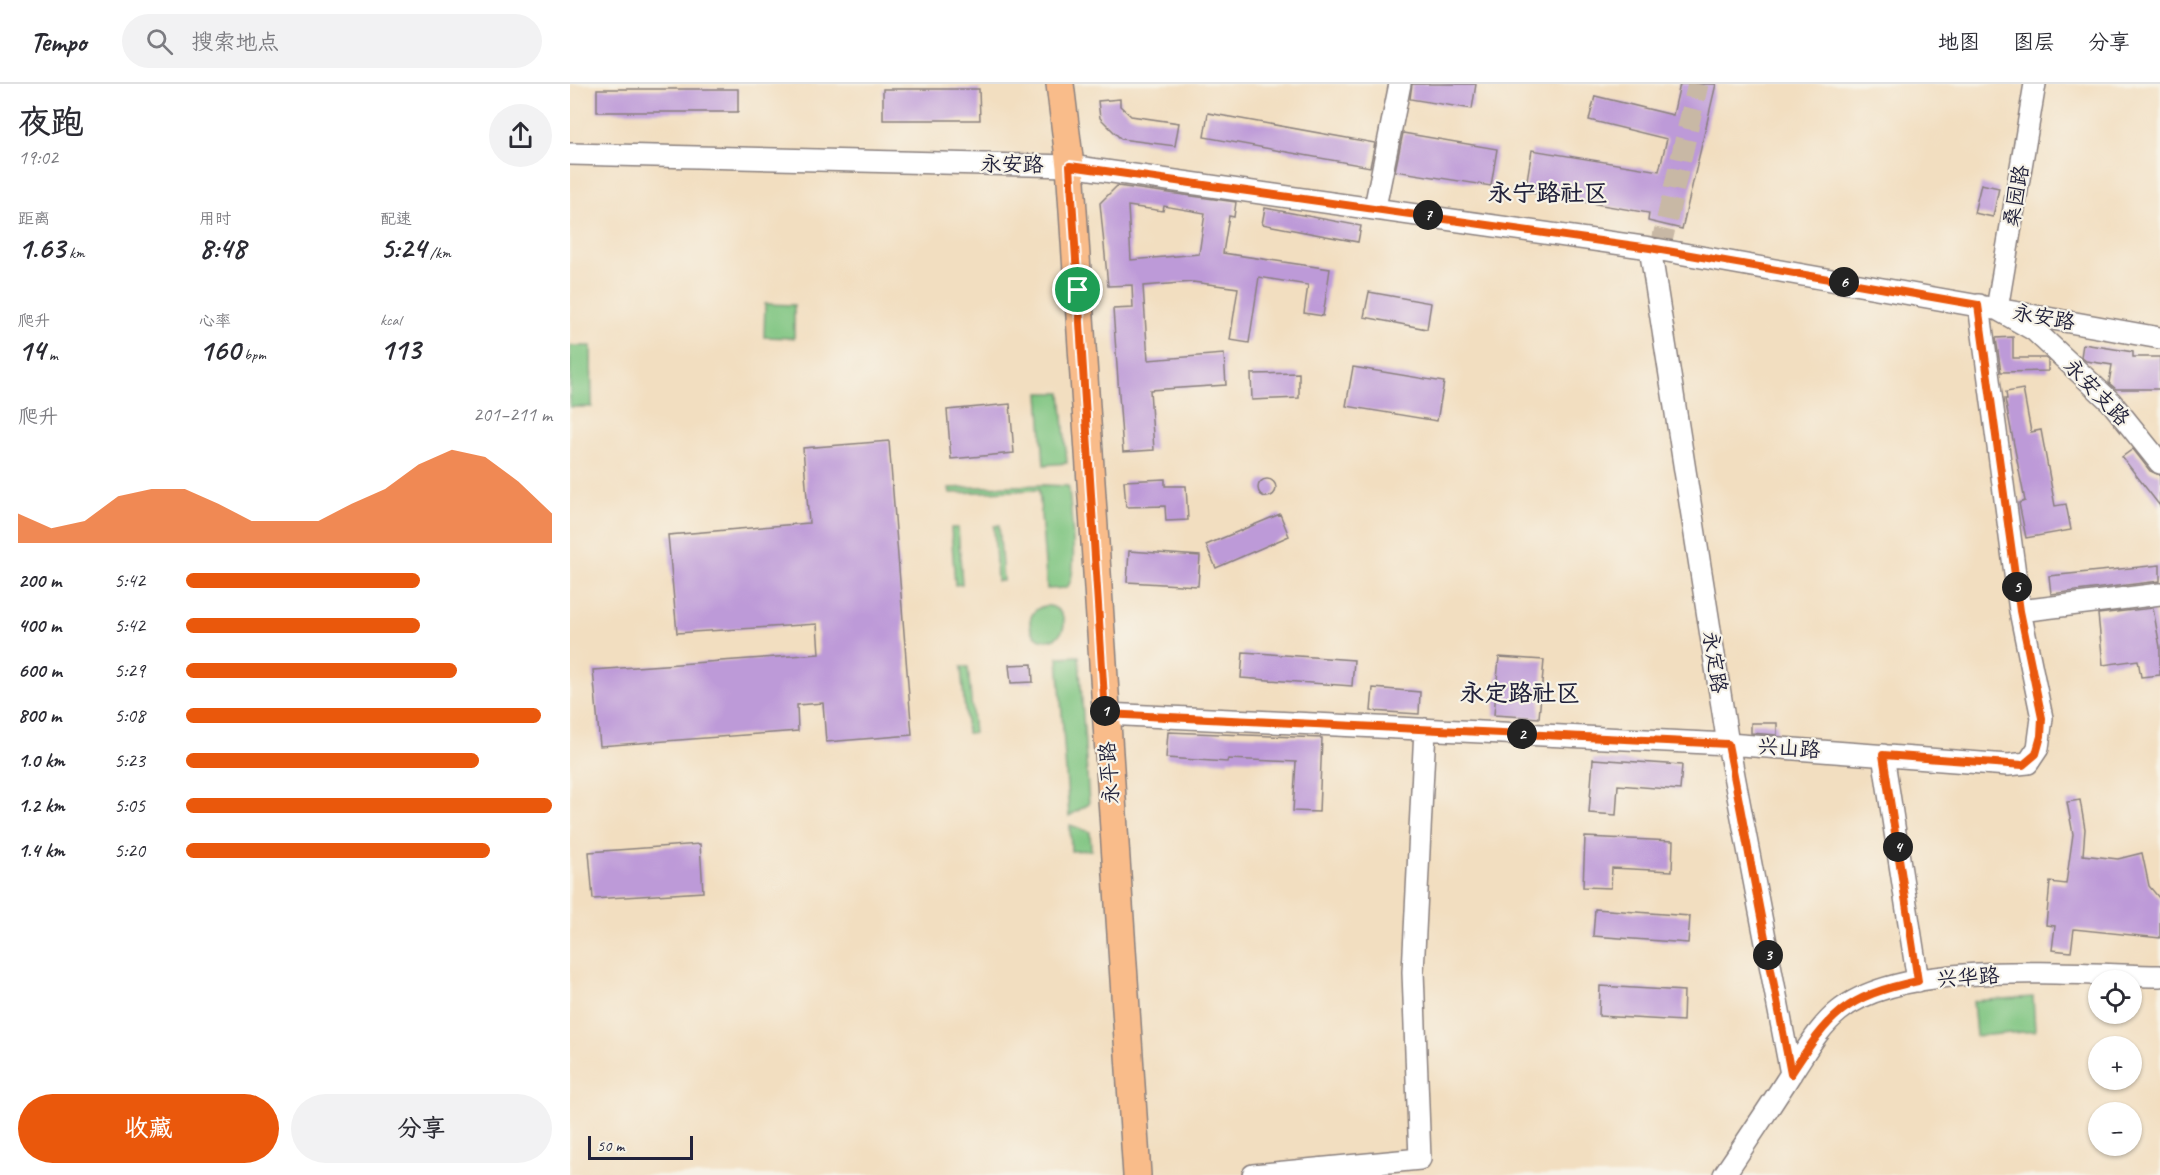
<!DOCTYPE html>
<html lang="zh">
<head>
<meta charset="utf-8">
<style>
  :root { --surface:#fff; --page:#f2f2f3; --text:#2b2b33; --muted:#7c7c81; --line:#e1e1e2; --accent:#ea580c }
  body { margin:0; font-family:Caveat,"LXGW WenKai TC",sans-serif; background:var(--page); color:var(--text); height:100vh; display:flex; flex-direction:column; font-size:22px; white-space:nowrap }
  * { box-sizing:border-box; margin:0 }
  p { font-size:20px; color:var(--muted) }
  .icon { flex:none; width:33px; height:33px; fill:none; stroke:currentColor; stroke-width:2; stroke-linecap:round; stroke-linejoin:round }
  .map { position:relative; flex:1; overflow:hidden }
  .sheet { display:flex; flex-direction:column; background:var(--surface); width:570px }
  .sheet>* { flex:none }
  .controls { position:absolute; left:1518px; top:886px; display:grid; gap:12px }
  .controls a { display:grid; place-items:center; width:54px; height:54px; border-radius:50%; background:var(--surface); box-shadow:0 2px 4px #0004; font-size:30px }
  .scale { position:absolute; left:18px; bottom:15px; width:105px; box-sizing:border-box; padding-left:6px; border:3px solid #22223b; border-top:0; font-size:16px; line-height:21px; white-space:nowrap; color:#22223b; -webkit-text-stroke:4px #f7f3e8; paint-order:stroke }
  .pin { position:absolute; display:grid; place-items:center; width:51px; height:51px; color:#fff; margin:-26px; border:3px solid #fff; border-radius:50%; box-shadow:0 2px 6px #0007 }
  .km { position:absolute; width:30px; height:30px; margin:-15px; border-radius:50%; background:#222; color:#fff; font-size:16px; line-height:30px; text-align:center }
  .round { display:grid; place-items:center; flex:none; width:63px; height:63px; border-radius:32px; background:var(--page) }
  .head { display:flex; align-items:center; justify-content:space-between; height:102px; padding:0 18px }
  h1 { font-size:33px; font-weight:800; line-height:45px }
  .figures { display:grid; grid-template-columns:repeat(3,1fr); gap:9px; height:102px; padding:6px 18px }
  .figures div { display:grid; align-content:center }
  .figures b { font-size:30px; font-weight:800 }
  .figures small { font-size:16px; font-weight:400 }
  .figures p { font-size:16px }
  .chart { height:168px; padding:12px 18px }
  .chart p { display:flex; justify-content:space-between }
  .chart svg { width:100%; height:108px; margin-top:6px; fill:var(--accent); opacity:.7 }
  .cta { display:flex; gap:12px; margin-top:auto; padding:12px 18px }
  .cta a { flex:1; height:69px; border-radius:36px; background:var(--accent); color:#fff; font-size:24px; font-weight:800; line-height:69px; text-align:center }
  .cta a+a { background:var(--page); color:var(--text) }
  ul { padding:0 18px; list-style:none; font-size:20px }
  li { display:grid; grid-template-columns:96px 72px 1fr; align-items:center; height:45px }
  li i { height:15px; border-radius:8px; background:var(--accent) }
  header { display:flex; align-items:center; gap:36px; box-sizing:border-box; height:84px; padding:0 30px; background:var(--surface); border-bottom:2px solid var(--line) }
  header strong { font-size:28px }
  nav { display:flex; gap:33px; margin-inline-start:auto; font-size:21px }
  .search { width:420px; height:54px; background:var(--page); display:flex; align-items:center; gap:15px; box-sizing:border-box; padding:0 21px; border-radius:33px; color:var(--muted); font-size:22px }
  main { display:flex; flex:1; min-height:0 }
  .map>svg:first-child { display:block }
</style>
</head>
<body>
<header>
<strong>Tempo</strong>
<div class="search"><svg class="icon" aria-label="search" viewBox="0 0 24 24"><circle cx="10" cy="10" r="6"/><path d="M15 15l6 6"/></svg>搜索地点</div>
<nav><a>地图</a><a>图层</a><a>分享</a></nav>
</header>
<main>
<section class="sheet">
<div class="head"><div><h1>夜跑</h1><p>19:02</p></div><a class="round"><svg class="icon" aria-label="share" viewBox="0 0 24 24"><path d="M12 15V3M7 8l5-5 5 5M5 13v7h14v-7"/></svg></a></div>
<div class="figures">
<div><p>距离</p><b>1.63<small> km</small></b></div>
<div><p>用时</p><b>8:48</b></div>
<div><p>配速</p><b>5:24<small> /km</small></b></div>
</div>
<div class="figures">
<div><p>爬升</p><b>14<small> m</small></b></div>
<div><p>心率</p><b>160<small> bpm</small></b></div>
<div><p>kcal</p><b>113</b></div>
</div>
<div class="chart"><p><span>爬升</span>201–211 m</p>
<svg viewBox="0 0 160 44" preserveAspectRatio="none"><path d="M0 44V32L10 38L20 35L30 25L40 22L50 22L60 28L70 35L80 35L90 35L100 28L110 22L120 12L130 6L140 9L150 19L160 32V44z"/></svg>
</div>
<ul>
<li><b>200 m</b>5:42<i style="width:64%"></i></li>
<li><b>400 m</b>5:42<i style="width:64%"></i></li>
<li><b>600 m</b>5:29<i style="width:74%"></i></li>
<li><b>800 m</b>5:08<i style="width:97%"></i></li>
<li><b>1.0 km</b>5:23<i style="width:80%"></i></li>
<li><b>1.2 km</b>5:05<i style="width:100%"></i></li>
<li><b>1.4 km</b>5:20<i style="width:83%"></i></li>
</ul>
<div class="cta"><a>收藏</a><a>分享</a></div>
</section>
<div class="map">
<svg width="1590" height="1091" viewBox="0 0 1590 1091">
  <rect width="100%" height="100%" fill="#f7f3e8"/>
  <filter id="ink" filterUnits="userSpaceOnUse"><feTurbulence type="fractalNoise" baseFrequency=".0167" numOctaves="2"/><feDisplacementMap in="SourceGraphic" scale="12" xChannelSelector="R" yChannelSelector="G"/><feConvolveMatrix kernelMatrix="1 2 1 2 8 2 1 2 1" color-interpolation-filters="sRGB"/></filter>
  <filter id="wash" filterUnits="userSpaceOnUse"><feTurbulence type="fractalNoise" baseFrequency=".008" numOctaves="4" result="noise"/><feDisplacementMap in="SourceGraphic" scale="24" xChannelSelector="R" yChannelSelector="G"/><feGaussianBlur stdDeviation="1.35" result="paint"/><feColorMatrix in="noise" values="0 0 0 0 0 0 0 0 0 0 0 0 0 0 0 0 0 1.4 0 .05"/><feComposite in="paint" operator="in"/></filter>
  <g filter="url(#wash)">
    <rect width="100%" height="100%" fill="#f2dec0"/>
    <path fill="#7fc581" stroke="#50745e" stroke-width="1.5" d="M195,220L224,221V254L194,253Z
      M0,262H21L22,323H0Z
      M469,309H491L497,379L474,381Z
      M473,401L498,402L499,405C500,423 510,495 496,504L477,505L469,406L380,409L379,404Z
      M429,441L433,497H427L424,442Z
      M381,444H388L392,500L385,501Z
      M460 539a17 17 0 1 1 34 0a17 17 0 1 1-34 0Z
      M509,572L519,720L499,732L488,573Z
      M391,583H398L404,649H397Z
      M500,741L520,748L521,766L501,767Z
      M1463,913L1465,947L1406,952L1403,917Z"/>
    <g id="blocks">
      <path fill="#bd9ad8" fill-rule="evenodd" d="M842,0H906L902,25L840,15Z
        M1110,0H1146L1112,145L1078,137L1079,129L955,108L962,66L1089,87L1097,55L1019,36L1025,12L1103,31Z
        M27,5H168V28H27Z
        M313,5H409L410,36H313Z
        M550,15V22L561,32L609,39L605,62L551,55L530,34L528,17Z
        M638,29L805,59L800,83L634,53Z
        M833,49L927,65L921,102L825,87Z
        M1411,100L1429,104L1423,133L1404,129Z
        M547,102L666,118L664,133L659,132L653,169L760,185L753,232L734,229L738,201L689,193L679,259L660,256L668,204L623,198L573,202L578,276L654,270L656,301L580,306L584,366L553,368L543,225L563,224L562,201L538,202L530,119ZM558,122L593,127L594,122L635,129L629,170L561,176Z
        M695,124L791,142L788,158L692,140Z
        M799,208L861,219L857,245L794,233Z
        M1443,253V274H1475L1478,276V287L1431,288L1426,254Z
        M1513,260L1563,268V273H1590V305H1546L1539,299L1542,281L1516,277L1511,273Z
        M783,283L874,298L867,337L776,322Z
        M729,289V314L682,316L681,290Z
        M1453,305L1461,348L1471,346L1485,422L1496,420L1501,446L1456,454L1449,419L1455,417L1435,315H1437L1436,308Z
        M440,320L444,369L381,375L377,326Z
        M319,357L342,651L256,658L253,619L227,621L228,647L30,662L23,586L249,570L247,540L107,549L98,451L239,439L233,364Z
        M1563,365L1580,387L1590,391V422L1552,373Z
        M688 404a9 9 0 1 1 18 0a9 9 0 1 1-18 0Z
        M595,395V402H616L618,436L596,437L595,422L556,423L554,397Z
        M710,430L719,452L646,484L636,461Z
        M559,467L630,472L628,502L557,498Z
        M1590,481V497L1481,510L1479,492Z
        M1583,524L1590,563V591L1571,593L1568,576L1533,581L1528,530Z
        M673,568L784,576L782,602L671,594Z
        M929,573L974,576L969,634L924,631Z
        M462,580L463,598L441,599L439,581Z
        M803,604L850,608L849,630L801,627Z
        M1181,639H1207V651L1181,649Z
        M598,648L752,654L749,728L723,727L726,678L658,675L657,678L596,674Z
        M1023,675L1112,681L1110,706L1048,701L1046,731L1019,729Z
        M1510,716L1515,745L1513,771L1548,775L1572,769L1579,802L1590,815V854L1504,845L1501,868L1482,866L1485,842L1476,841L1480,798L1496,800L1503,750L1497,718Z
        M1015,753L1103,757L1102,787L1042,784L1041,804L1013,803Z
        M130,760L133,808L23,815L19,768Z
        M1025,825L1120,832L1118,859L1023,852Z
        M1030,902L1114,907L1113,937L1029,932Z"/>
    </g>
  </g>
  <g filter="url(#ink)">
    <use href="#blocks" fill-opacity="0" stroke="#8a807e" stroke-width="1.5"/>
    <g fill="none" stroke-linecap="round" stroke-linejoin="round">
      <path stroke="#c8b8a5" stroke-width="21" stroke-dasharray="21 10" stroke-linecap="butt" d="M1090,166L1128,0"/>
      <defs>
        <path id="minor" d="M1465,0L1427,225L1464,246L1541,318L1590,379
          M0,70L500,82L1080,164L1590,254
          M805,123L830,0
          M1080,164L1158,660L1221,990
          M1450,527L1590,510
          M535,630L1158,660L1438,681L1458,679L1468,664L1472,634L1450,527L1409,221
          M1313,671L1348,897
          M683,1091L850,1075L843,888L855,645
          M1154,1091C1177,1057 1200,1023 1222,988C1236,967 1249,943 1269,927C1334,874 1508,891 1590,892"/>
        <path id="major" d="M490,0L500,82L567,1091"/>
      </defs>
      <use href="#minor" stroke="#8a807e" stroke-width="24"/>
      <use href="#major" stroke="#8a807e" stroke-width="30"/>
      <use href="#minor" stroke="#fff" stroke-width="21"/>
      <use href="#major" stroke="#f9bc8a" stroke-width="27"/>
    </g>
  </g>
  <g fill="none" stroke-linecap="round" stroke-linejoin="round" filter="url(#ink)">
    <defs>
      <path id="route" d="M500,82L1080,164L1408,221L1450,527L1472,634L1471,652L1466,670L1453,681L1313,671L1348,897C1275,912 1260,930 1221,990L1158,660L535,630Z"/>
    </defs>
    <use href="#route" stroke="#fff" stroke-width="12"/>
    <use href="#route" stroke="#ea580c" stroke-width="8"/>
  </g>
  <g text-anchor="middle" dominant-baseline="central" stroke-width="4.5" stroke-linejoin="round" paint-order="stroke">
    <g font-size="21" fill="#22223b" stroke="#f7f3e8">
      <text transform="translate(442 80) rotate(1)">永安路</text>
      <text transform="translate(1446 112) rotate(-80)">桑园路</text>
      <text transform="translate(1474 233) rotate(10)">永安路</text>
      <text transform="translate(1527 308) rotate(46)">永安支路</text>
      <text transform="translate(1145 578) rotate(81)">永定路</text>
      <text transform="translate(1219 664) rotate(4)">兴山路</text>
      <text transform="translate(539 689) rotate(-94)">永平路</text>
      <text transform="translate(1398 893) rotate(-4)">兴华路</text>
    </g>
    <g font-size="24" font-weight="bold" fill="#22223b" stroke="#f7f3e8">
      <text x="978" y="109">永宁路社区</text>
      <text x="950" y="609">永定路社区</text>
    </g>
  </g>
</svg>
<div class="controls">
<a><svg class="icon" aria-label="locate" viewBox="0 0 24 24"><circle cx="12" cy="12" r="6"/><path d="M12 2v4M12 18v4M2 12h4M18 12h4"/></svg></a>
<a>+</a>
<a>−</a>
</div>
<div class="scale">50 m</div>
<div class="pin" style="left:508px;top:206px;background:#1e9e55"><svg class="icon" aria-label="arrive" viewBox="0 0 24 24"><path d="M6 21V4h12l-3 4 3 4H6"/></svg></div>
<b class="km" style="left:535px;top:627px">1</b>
<b class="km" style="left:952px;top:650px">2</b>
<b class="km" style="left:1198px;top:871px">3</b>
<b class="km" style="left:1328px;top:763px">4</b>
<b class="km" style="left:1447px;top:503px">5</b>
<b class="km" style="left:1274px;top:198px">6</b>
<b class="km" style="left:858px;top:131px">7</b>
</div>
</main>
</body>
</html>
